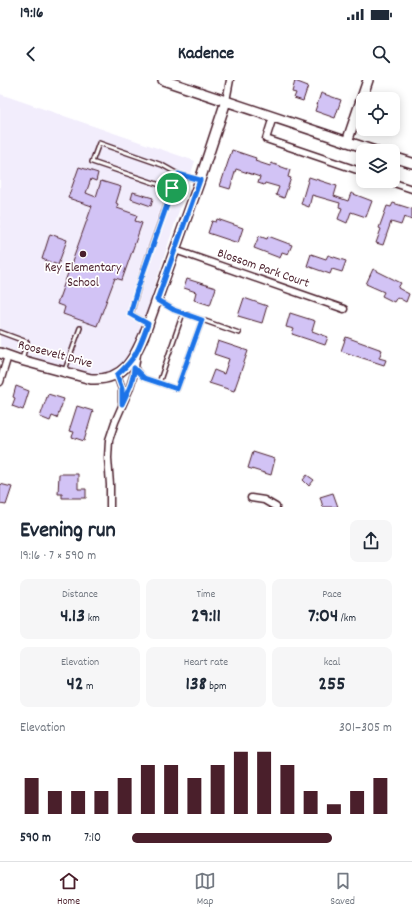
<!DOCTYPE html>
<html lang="en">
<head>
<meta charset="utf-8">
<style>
  :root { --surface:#fff; --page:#f6f6f7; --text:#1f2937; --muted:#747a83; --line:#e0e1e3; --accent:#4a1f2b }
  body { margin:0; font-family:Dekko,sans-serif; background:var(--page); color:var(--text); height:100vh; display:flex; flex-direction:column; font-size:15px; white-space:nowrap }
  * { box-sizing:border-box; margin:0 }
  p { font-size:13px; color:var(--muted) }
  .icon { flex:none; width:22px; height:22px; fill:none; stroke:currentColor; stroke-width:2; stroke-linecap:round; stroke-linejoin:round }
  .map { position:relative; height:427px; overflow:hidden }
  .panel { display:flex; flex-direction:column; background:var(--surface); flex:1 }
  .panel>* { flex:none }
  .controls { position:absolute; left:356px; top:12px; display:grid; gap:8px }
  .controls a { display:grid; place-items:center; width:44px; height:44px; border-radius:8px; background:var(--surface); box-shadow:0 2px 10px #0003; font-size:20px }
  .pin { position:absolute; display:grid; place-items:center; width:34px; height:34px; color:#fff; margin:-17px; border:2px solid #fff; border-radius:50%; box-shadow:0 1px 4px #0007 }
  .round { display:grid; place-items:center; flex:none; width:42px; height:42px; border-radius:8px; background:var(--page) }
  .head { display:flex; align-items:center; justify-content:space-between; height:68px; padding:0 20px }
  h1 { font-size:22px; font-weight:700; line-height:30px }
  .figures { display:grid; grid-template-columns:repeat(3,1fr); gap:6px; height:68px; padding:4px 20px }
  .figures div { display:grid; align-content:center; border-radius:8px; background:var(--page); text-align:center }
  .figures b { font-size:20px; font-weight:700 }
  .figures small { font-size:11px; font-weight:400 }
  .figures p { font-size:11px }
  .chart { height:112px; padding:8px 20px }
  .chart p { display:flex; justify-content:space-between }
  .chart svg { width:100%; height:72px; margin-top:4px; stroke:var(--accent); stroke-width:6 }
  ul { padding:0 20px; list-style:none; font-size:13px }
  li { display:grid; grid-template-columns:64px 48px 1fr; align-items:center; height:30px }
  li i { height:10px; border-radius:5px; background:var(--accent) }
  .status { display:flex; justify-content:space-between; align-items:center; height:28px; padding:0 20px; background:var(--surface); direction:ltr }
  .status svg { height:11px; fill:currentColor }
  header { display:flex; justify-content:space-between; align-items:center; height:52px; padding:0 20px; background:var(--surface); font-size:18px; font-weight:700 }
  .tab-bar { display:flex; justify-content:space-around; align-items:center; height:56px; border-top:1px solid var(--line); background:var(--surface); font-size:11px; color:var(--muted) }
  .tab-bar a { display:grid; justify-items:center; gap:2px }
  .tab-bar .selected { color:var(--accent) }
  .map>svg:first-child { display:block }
</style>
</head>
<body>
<div class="status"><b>19:16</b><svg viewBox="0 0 49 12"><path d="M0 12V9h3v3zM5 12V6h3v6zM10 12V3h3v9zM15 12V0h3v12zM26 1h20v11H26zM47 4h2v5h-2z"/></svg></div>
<header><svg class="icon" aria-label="back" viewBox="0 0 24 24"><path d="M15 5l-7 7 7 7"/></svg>Kadence<svg class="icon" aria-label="search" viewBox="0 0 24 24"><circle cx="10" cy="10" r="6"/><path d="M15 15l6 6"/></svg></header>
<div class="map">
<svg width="412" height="427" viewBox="0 0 412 427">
  <rect width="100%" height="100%" fill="#fff"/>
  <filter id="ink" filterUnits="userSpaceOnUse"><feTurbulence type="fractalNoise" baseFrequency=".025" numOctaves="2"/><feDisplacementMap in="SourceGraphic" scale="8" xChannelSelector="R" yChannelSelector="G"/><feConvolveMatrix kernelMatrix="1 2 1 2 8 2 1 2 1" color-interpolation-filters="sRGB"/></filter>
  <g filter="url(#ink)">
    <path fill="#f2edfc" d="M0,14L195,81L134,270L122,283L110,292L93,294L75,291L0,266Z"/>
    <path fill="#d2c3f5" stroke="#4a1f2b" d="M295,1L308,6L303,21L294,18L296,13L292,12Z
      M321,13L341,20L335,38L315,31Z
      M232,70L256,78L255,81L270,86L271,83L290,90L288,97L291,98L284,118L276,115L279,107L265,103L264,105L258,103L260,97L236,89L230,109L220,106Z
      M79,87L98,93L96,101L91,99L86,113L96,117L101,101L121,107L116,123L118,124L117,128L137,135L135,141L142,143L122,200L115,198L97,246L63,234L65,227L57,224L92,126L68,118Z
      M309,97L337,106L334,116L348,121L351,113L372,121L366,137L351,132L347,143L338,139L342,128L339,127L340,123L312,115L309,127L301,124Z
      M133,112L153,118L151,126L131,119Z
      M393,123L412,129V140L404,137L401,145L391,142L383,165L376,163L381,149L379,148L387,126L391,127Z
      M217,139L243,148L238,163L208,153L212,141L216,142Z
      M50,154L67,160L58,185L42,179Z
      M259,156L267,159L268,156L292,165L288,174L282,172L280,178L254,168Z
      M311,174L326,179L328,175L346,181L342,192L332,189L330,194L307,186Z
      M373,189L401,203L398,208L409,214L406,222L397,217L394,222L382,216L384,212L366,204Z
      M187,199L216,208L210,225L194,220L196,212L184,208Z
      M244,218L267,226L262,243L238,236Z
      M290,233L315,241L312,251L328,257L325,265L292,254L294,249L286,247Z
      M346,257L382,270L379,278L386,280L384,285L341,271Z
      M218,261L248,271L234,311L209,303L214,290L224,294L229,279L214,274Z
      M16,306L29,311L23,330L12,326L15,318L13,317Z
      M48,314L64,319L57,338L52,336L50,341L40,337Z
      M77,326L93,331L84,361L72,357L74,352L69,351Z
      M253,372L275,379L271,395L248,388Z
      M59,394H78V409H86V418H62V414H58Z
      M307,395L314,400L309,406L303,400Z
      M0,404L12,407L6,425L0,424Z
      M333,413L338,427H323L320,417Z"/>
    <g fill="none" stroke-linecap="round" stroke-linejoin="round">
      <defs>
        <path id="lane" d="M172,109L92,82L99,63L162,85L178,94
          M158,220L174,230L239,253
          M148,244L131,234C143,186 161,140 178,94L198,100
          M0,252L27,262L22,279
          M135,288L144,298L177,309L202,240
          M65,290L80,248
          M159,303L183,233"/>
        <path id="street" d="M226,21L230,0
          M273,37L266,59L363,92
          M388,101L412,109
          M175,170L344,229
          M117,295L122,309V322
          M0,302L8,276
          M251,418L264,420L276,427
          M110,427V405L108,378L109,360L115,342L129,310L134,294L137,274"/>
        <path id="secondary" d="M163,0L375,71
          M347,62L368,0
          M393,77L412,83
          M0,273L17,279L91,299C124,301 134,279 145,253L200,100L226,21"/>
      </defs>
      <use href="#lane" stroke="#4a1f2b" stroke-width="6"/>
      <use href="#street" stroke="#4a1f2b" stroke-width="9"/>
      <use href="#secondary" stroke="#4a1f2b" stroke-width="12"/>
      <use href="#lane" stroke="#fff" stroke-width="3"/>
      <use href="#street" stroke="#fff" stroke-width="6"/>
      <use href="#secondary" stroke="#fff" stroke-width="9"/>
    </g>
  </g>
  <g fill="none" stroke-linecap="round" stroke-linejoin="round" filter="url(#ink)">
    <defs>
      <path id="route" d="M178,94L200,100L157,220L174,230L202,240L177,309L144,298L134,288C134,301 127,313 122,324V309L117,295C136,278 139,269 148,244L130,234L137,210Z"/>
    </defs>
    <use href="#route" stroke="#fff" stroke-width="8"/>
    <use href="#route" stroke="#1a73e8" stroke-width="5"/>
  </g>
  <circle fill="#4a1f2b" stroke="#fff" stroke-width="1.5" cx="83" cy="174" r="4"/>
  <g text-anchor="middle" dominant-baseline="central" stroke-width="3.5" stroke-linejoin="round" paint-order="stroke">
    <g font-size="13" fill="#4a1f2b" stroke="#fff">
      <text x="83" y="188">Key Elementary<tspan x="83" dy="15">School</tspan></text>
    </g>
    <g font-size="13" fill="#4a1f2b" stroke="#fff">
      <text transform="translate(263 189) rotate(19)">Blossom Park Court</text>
      <text transform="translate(55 275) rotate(15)">Roosevelt Drive</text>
    </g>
  </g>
</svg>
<div class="controls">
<a><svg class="icon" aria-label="locate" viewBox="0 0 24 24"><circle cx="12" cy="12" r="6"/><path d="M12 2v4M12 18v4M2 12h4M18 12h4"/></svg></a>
<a><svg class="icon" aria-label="layers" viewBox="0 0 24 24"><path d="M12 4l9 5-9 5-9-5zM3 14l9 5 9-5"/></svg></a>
</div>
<div class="pin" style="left:172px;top:108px;background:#1e9e55"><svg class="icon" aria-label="arrive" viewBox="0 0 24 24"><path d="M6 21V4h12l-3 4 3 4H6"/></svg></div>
</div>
<section class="panel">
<div class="head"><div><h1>Evening run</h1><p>19:16 · 7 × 590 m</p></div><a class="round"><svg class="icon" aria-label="share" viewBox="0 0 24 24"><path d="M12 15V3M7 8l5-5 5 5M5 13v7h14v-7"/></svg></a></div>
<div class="figures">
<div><p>Distance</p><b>4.13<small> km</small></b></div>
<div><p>Time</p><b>29:11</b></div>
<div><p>Pace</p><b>7:04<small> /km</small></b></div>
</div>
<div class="figures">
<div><p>Elevation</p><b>42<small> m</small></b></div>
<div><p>Heart rate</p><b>138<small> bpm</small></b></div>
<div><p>kcal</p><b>255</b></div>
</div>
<div class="chart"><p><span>Elevation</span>301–305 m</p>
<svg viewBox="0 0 160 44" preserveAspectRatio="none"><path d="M5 44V22M15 44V30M25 44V30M35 44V30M45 44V22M55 44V14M65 44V14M75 44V22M85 44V14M95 44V6M105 44V6M115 44V14M125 44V30M135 44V38M145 44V30M155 44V22"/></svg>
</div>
<ul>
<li><b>590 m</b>7:10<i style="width:77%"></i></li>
</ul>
</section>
<nav class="tab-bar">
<a class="selected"><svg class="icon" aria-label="home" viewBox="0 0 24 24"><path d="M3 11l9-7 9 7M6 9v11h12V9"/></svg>Home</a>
<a><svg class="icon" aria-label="map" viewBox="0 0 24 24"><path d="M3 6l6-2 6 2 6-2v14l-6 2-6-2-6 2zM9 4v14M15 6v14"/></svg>Map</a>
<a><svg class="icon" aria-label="saved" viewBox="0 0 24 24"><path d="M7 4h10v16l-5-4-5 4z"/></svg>Saved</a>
</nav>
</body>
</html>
